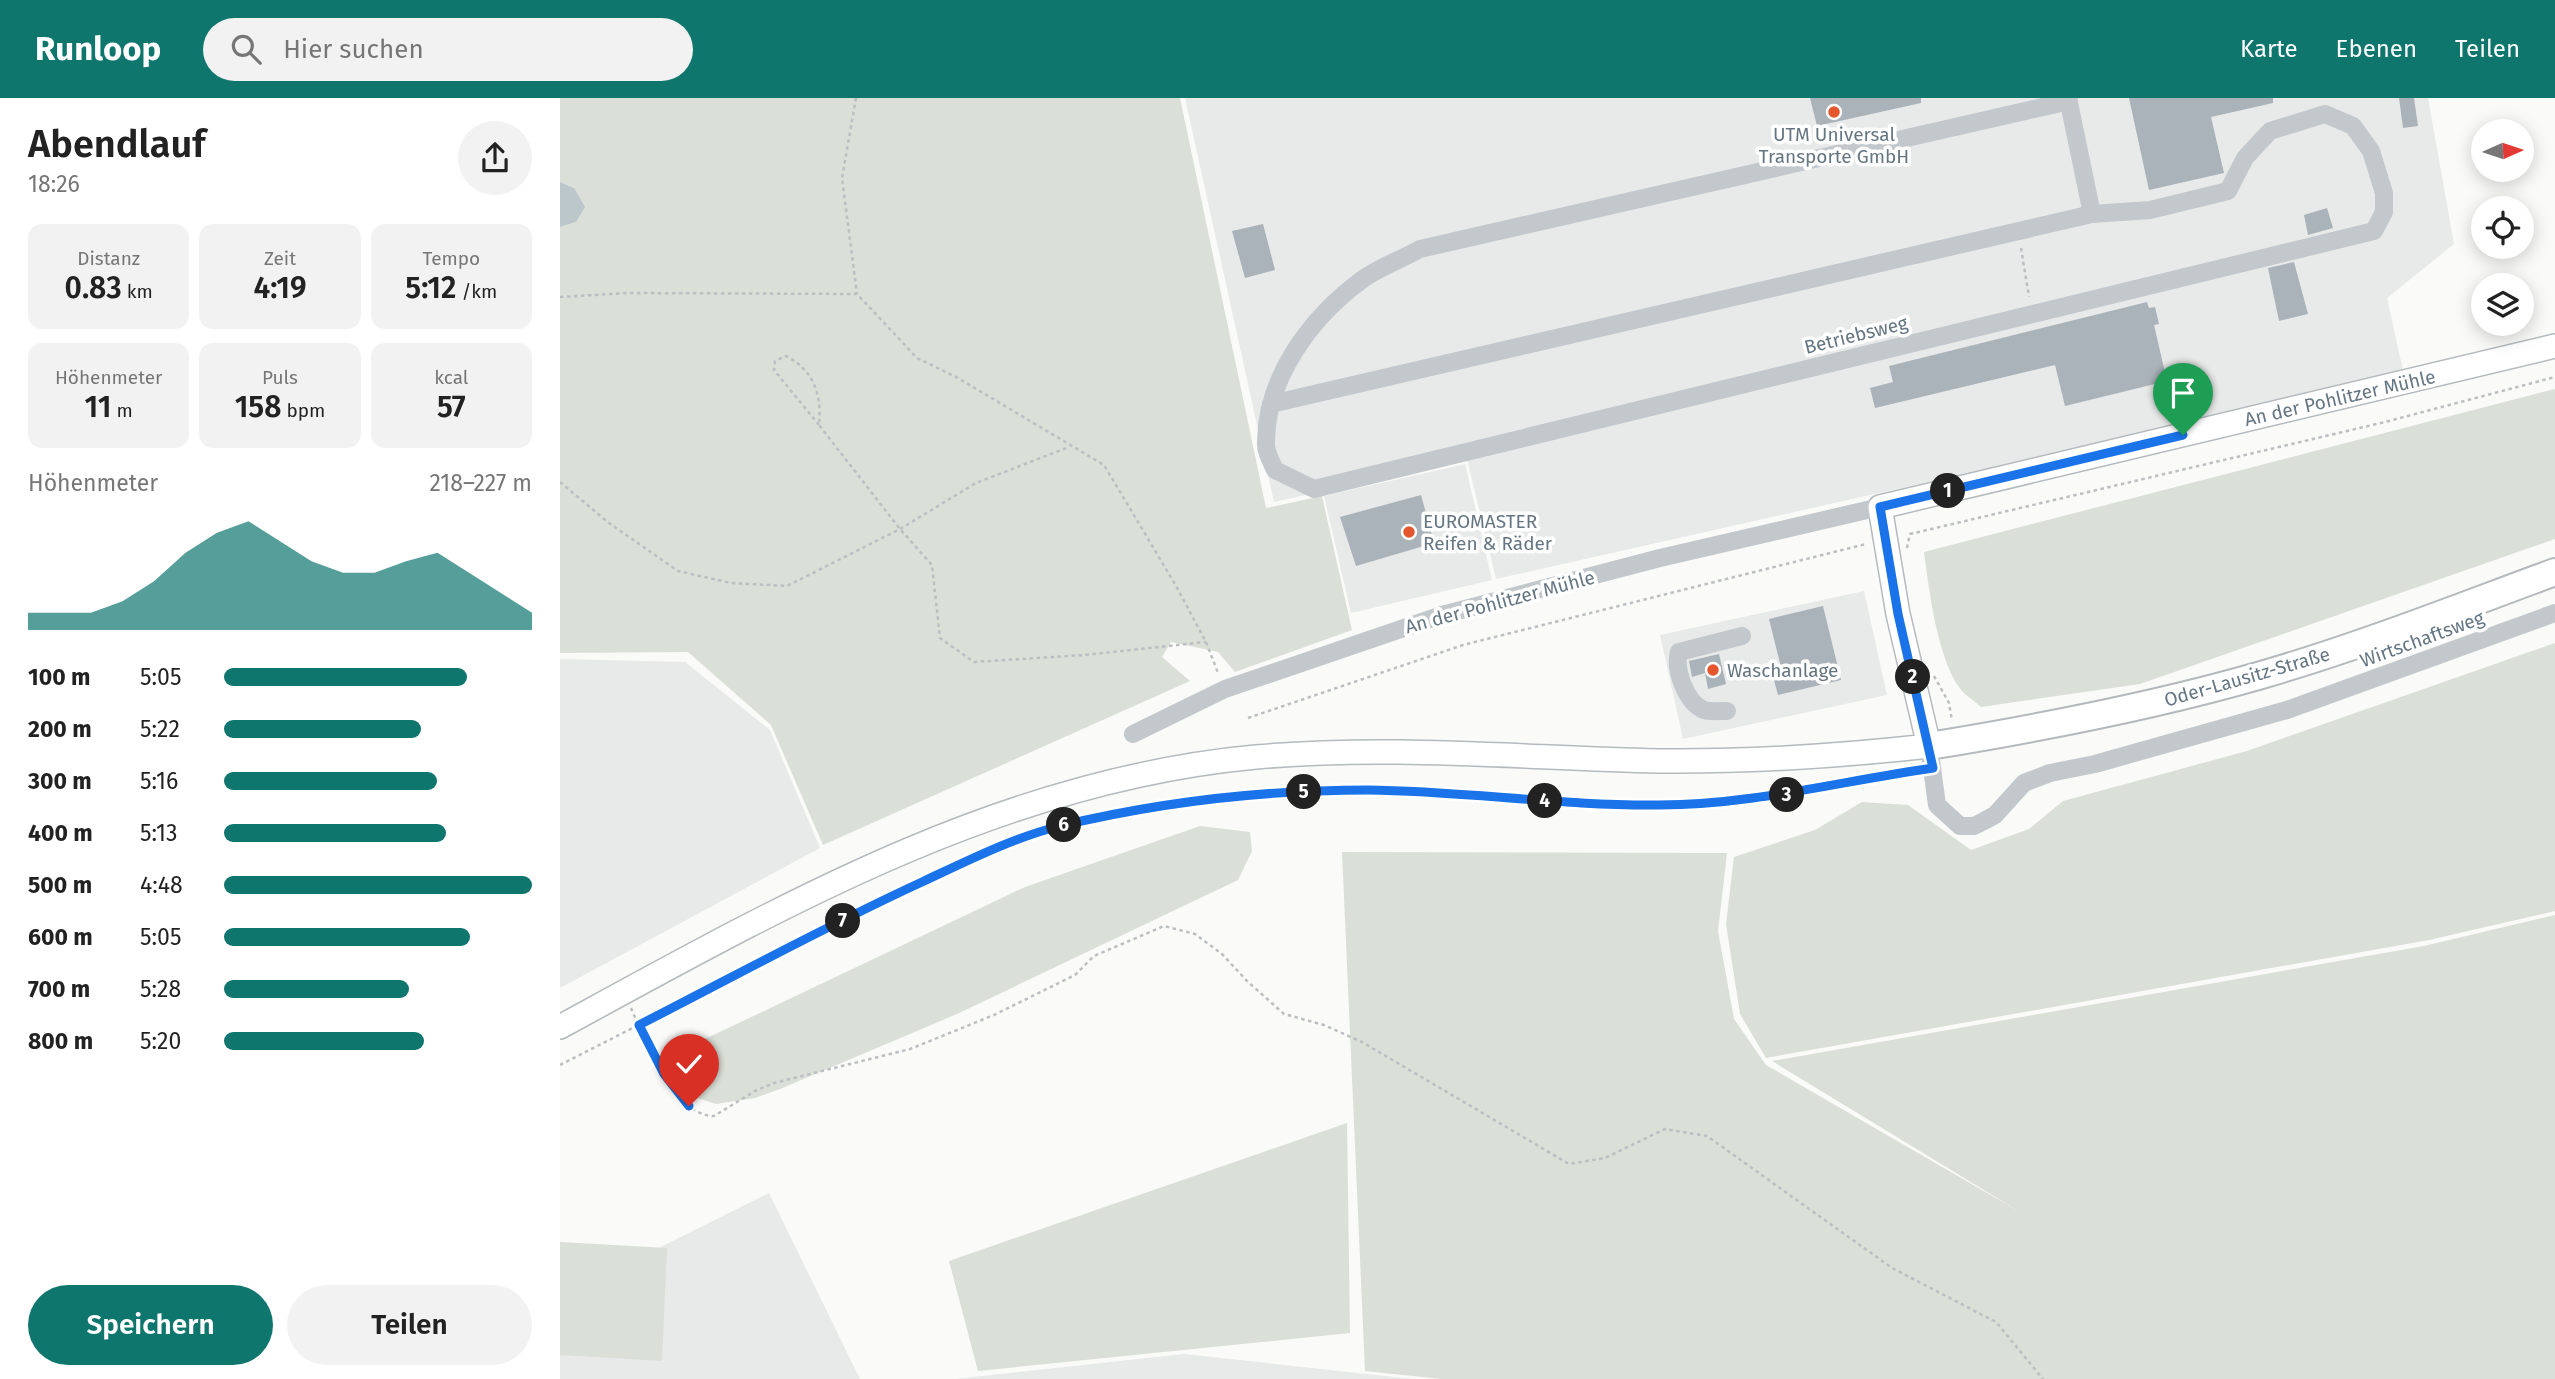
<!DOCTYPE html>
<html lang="de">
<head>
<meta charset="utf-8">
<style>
  :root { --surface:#fff; --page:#f2f2f2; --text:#222; --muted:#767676; --accent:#0f766e }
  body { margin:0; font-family:"Fira Sans",sans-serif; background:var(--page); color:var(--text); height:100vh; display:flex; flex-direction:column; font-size:26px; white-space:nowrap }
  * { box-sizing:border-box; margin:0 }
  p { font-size:23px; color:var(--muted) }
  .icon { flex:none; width:38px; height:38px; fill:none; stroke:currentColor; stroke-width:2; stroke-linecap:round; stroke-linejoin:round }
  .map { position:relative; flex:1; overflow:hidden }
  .details { display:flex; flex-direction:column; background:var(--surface); width:560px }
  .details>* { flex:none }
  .needle { width:46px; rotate:87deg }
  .tools { position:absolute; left:1911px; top:21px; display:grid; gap:14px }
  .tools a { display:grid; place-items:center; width:63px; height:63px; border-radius:50%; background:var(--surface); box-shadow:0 4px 18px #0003; font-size:35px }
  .pin { position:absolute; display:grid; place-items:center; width:60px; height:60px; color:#fff; margin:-72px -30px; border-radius:50% 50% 50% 0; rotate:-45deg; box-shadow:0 0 7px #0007 }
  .pin .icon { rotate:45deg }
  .km { position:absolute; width:35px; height:35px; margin:-18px; border-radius:50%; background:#222; color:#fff; font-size:19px; line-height:35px; text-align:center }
  .round { display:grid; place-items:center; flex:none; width:74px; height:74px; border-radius:37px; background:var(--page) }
  .headline { display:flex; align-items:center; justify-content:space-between; height:119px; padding:0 28px }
  h1 { font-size:38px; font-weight:600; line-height:52px }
  .metrics { display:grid; grid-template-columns:repeat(3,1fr); gap:10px; height:119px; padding:7px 28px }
  .metrics div { display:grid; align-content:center; border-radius:14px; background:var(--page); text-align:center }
  .metrics b { font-size:30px; font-weight:600 }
  .metrics small { font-size:19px; font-weight:400 }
  .metrics p { font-size:19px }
  .chart { height:196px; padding:14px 28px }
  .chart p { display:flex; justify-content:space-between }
  .chart svg { width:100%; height:126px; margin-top:7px; fill:var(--accent); opacity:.7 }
  .primary-button { display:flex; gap:14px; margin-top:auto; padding:14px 28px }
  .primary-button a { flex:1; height:80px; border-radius:42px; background:var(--accent); color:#fff; font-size:28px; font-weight:600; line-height:80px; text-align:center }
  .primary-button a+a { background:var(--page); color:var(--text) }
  ul { padding:0 28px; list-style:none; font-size:23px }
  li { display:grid; grid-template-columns:112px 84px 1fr; align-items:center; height:52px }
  li i { height:18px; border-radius:9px; background:var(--accent) }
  header { display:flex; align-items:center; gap:42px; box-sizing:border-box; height:98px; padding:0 35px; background:var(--accent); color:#fff }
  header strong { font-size:33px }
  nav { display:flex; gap:38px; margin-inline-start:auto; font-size:24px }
  .search { width:490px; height:63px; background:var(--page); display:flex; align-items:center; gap:18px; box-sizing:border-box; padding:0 24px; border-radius:38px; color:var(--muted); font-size:26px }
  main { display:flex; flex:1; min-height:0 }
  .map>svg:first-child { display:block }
</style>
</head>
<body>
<header>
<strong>Runloop</strong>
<div class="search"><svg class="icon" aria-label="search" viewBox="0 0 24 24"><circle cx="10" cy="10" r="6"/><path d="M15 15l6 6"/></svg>Hier suchen</div>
<nav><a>Karte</a><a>Ebenen</a><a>Teilen</a></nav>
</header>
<main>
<section class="details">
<div class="headline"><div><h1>Abendlauf</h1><p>18:26</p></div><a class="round"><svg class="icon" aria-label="share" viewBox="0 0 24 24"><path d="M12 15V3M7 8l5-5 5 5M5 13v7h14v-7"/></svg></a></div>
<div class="metrics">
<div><p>Distanz</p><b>0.83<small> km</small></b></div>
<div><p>Zeit</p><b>4:19</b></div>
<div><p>Tempo</p><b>5:12<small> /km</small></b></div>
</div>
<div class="metrics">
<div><p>Höhenmeter</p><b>11<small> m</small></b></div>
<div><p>Puls</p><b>158<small> bpm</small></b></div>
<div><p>kcal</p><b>57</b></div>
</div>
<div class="chart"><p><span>Höhenmeter</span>218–227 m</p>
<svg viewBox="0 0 160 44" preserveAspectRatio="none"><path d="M0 44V38L10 38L20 38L30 34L40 27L50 17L60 10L70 6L80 13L90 20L100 24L110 24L120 20L130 17L140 24L150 31L160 38V44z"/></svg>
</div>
<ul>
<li><b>100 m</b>5:05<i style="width:79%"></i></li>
<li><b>200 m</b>5:22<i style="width:64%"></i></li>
<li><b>300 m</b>5:16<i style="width:69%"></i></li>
<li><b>400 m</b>5:13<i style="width:72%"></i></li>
<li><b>500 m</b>4:48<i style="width:100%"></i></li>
<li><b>600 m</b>5:05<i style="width:80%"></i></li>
<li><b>700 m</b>5:28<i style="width:60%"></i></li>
<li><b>800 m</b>5:20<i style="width:65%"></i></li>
</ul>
<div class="primary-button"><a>Speichern</a><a>Teilen</a></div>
</section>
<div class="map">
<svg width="1995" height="1281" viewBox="0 0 1995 1281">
  <rect width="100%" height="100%" fill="#fafaf8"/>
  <path fill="#e8e9e9" d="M625,0H1868L1894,146L1827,200L1844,277L936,481L907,361L714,404Z
    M905,366L932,482L791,515L764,398Z
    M1304,493L1327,597L1123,641L1100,537Z
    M0,561L125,564L210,632L260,750L0,890Z
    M209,1095L300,1281H0V1199Z
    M624,1256L853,1281H395Z"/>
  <path fill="#dadfd7" d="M0,0H620L706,410L762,398L792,532L675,574L658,554L611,544L602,559L630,583L263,747L211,627L128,554L0,555V129L16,124L14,90L0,84Z
    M1995,291V441L1580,586L1421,609C1416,604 1409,600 1404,595C1378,568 1369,491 1364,454Z
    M1995,545V813L1869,842L1206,960L1180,916L1166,826L1174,759L1255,732L1302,704L1348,707L1411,752L1469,731L1503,703L1687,653Z
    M640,728L690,734L692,753L678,782L397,916L220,991L195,1000L156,1006L119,994V961L145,941L465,789Z
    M782,754L1167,755L1158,833L1174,921L1206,967L1460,1114L1212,963L1864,848L1995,817V1281H881L805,1273Z
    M787,1025L790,1235L418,1273L389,1163Z
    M0,1144L107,1150L102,1263L0,1257Z"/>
  <path fill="#bbc7cb" d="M0,84L14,90L25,109L16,124L0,129Z"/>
  <path fill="#aab3b9" d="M1250,0H1361V5L1257,28Z
    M1569,0H1713V5L1651,19L1664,75L1589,92Z
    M1839,0H1854L1858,28L1843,30Z
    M1767,110L1773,130L1748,137L1744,117Z
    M703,126L715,172L685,180L672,133Z
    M1734,164L1748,216L1719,223L1708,170Z
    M1587,204L1589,210L1595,209L1599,226L1594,227L1607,283L1505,308L1495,267L1315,310L1310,290L1333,284L1329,268Z
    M861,397L874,445L796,468L780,419Z
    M1263,508L1281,582L1218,597L1211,571L1221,569L1209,521Z
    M1159,556L1166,586L1148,591L1145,575L1132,579L1129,563Z"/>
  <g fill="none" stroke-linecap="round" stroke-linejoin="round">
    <defs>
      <path id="major" d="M0,929C220,809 442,682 696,659C830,647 964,660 1098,663C1189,664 1279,658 1369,648L1338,516L1320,409L1995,248"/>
      <path id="highway" d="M1369,648C1480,630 1590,609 1698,578C1799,549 1897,510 1995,474"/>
    </defs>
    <use href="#major" stroke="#b5babe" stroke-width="26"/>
    <use href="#highway" stroke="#b4b9bd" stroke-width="30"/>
    <path stroke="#bbbfc2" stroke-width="2.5" stroke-dasharray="3.5 3.5" stroke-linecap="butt" d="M296,0L282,80L297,196
      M1461,150L1469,199
      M0,199L68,195L297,196L357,260L398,280L544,367L615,486L646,544L658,575
      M259,327L214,272L215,263L226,258C254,272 262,297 259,327L340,431L372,467L380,540L414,564L524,557L646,544
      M0,384L49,425L118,473L171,485L227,488L340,431L416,385L509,349
      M1347,450L1350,436L1825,324L1995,279
      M1374,578L1389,605L1392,623
      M688,620L903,547L1306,446
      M71,910C85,942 114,1018 154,1018L195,993L214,985L350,951L434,917L515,877L534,858L604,828L635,836L662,856L687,883L724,916L764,927L802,944L1009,1066L1045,1060L1105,1031L1147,1038L1332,1170L1436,1224L1483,1281
      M0,967L334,797L446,745L500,728L639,702L722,695L810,692L1101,707L1237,696L1288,682L1357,672"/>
    <path stroke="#c3c8cc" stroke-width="18" d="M1508,0L1532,116
      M711,306L1532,116L1590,112L1668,93L1685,60L1710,33L1765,16L1793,28L1811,53L1824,95V114L1814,133L754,391L715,372C712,365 706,355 706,347C705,280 751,219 803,181C820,169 842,161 860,151L1509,3
      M1167,613C1160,613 1150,614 1144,612C1126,605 1114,571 1119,554L1182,538
      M573,636L665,591L882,517L1100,460L1320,409
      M1369,648L1377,707L1400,728H1414L1424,723L1435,717L1464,685L1490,675L1535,666L1727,612L1995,515"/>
    <use href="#major" stroke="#fff" stroke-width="23"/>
    <use href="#highway" stroke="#fff" stroke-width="26"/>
  </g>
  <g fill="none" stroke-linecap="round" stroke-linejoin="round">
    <defs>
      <path id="route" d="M129,1008L104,976L79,927C173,879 266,828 362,784C407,763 452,740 500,728C600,704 705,692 808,692C905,693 1002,708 1099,707C1192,707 1281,683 1373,670L1338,516L1320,409L1623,337"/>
    </defs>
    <use href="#route" stroke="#fff" stroke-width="14"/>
    <use href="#route" stroke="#1a73e8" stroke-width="9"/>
  </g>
  <g fill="#e4572e" stroke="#fff" stroke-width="2.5">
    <circle cx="1274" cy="14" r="7"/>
    <circle cx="849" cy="434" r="7"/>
    <circle cx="1153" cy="572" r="7"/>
  </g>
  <g text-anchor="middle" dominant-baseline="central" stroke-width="7" stroke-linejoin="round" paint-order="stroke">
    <g font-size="19" fill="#657683" stroke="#fff" text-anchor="start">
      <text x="1274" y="36" text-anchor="middle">UTM Universal<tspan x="1274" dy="22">Transporte GmbH</tspan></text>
      <text x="863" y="423">EUROMASTER<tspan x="863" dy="22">Reifen &amp; Räder</tspan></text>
      <text x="1167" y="572">Waschanlage</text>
    </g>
    <g font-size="19" fill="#657683" stroke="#fff">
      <text transform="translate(1296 237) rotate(-14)">Betriebsweg</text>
      <text transform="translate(1780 300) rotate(-13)">An der Pohlitzer Mühle</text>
      <text transform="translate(940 504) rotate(-15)">An der Pohlitzer Mühle</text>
      <text transform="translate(1862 541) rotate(-20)">Wirtschaftsweg</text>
      <text transform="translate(1687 579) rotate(-16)">Oder-Lausitz-Straße</text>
    </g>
  </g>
</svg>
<div class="tools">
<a><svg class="needle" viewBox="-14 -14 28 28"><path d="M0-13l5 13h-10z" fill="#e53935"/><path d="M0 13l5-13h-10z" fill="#767676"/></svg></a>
<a><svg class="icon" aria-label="locate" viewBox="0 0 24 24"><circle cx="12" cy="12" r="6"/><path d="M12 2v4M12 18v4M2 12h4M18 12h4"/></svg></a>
<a><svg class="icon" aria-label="layers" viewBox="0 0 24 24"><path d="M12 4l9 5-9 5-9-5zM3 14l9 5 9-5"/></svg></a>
</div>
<div class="pin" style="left:1623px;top:337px;background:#1e9e55"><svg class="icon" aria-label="arrive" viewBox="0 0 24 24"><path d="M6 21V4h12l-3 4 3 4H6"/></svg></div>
<div class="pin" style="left:129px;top:1008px;background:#d93025"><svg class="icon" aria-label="check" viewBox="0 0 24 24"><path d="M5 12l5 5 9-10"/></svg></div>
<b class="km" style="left:1388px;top:393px">1</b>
<b class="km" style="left:1353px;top:579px">2</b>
<b class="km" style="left:1227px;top:697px">3</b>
<b class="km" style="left:985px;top:703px">4</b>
<b class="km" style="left:744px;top:694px">5</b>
<b class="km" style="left:504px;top:727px">6</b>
<b class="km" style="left:283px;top:823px">7</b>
</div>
</main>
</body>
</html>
